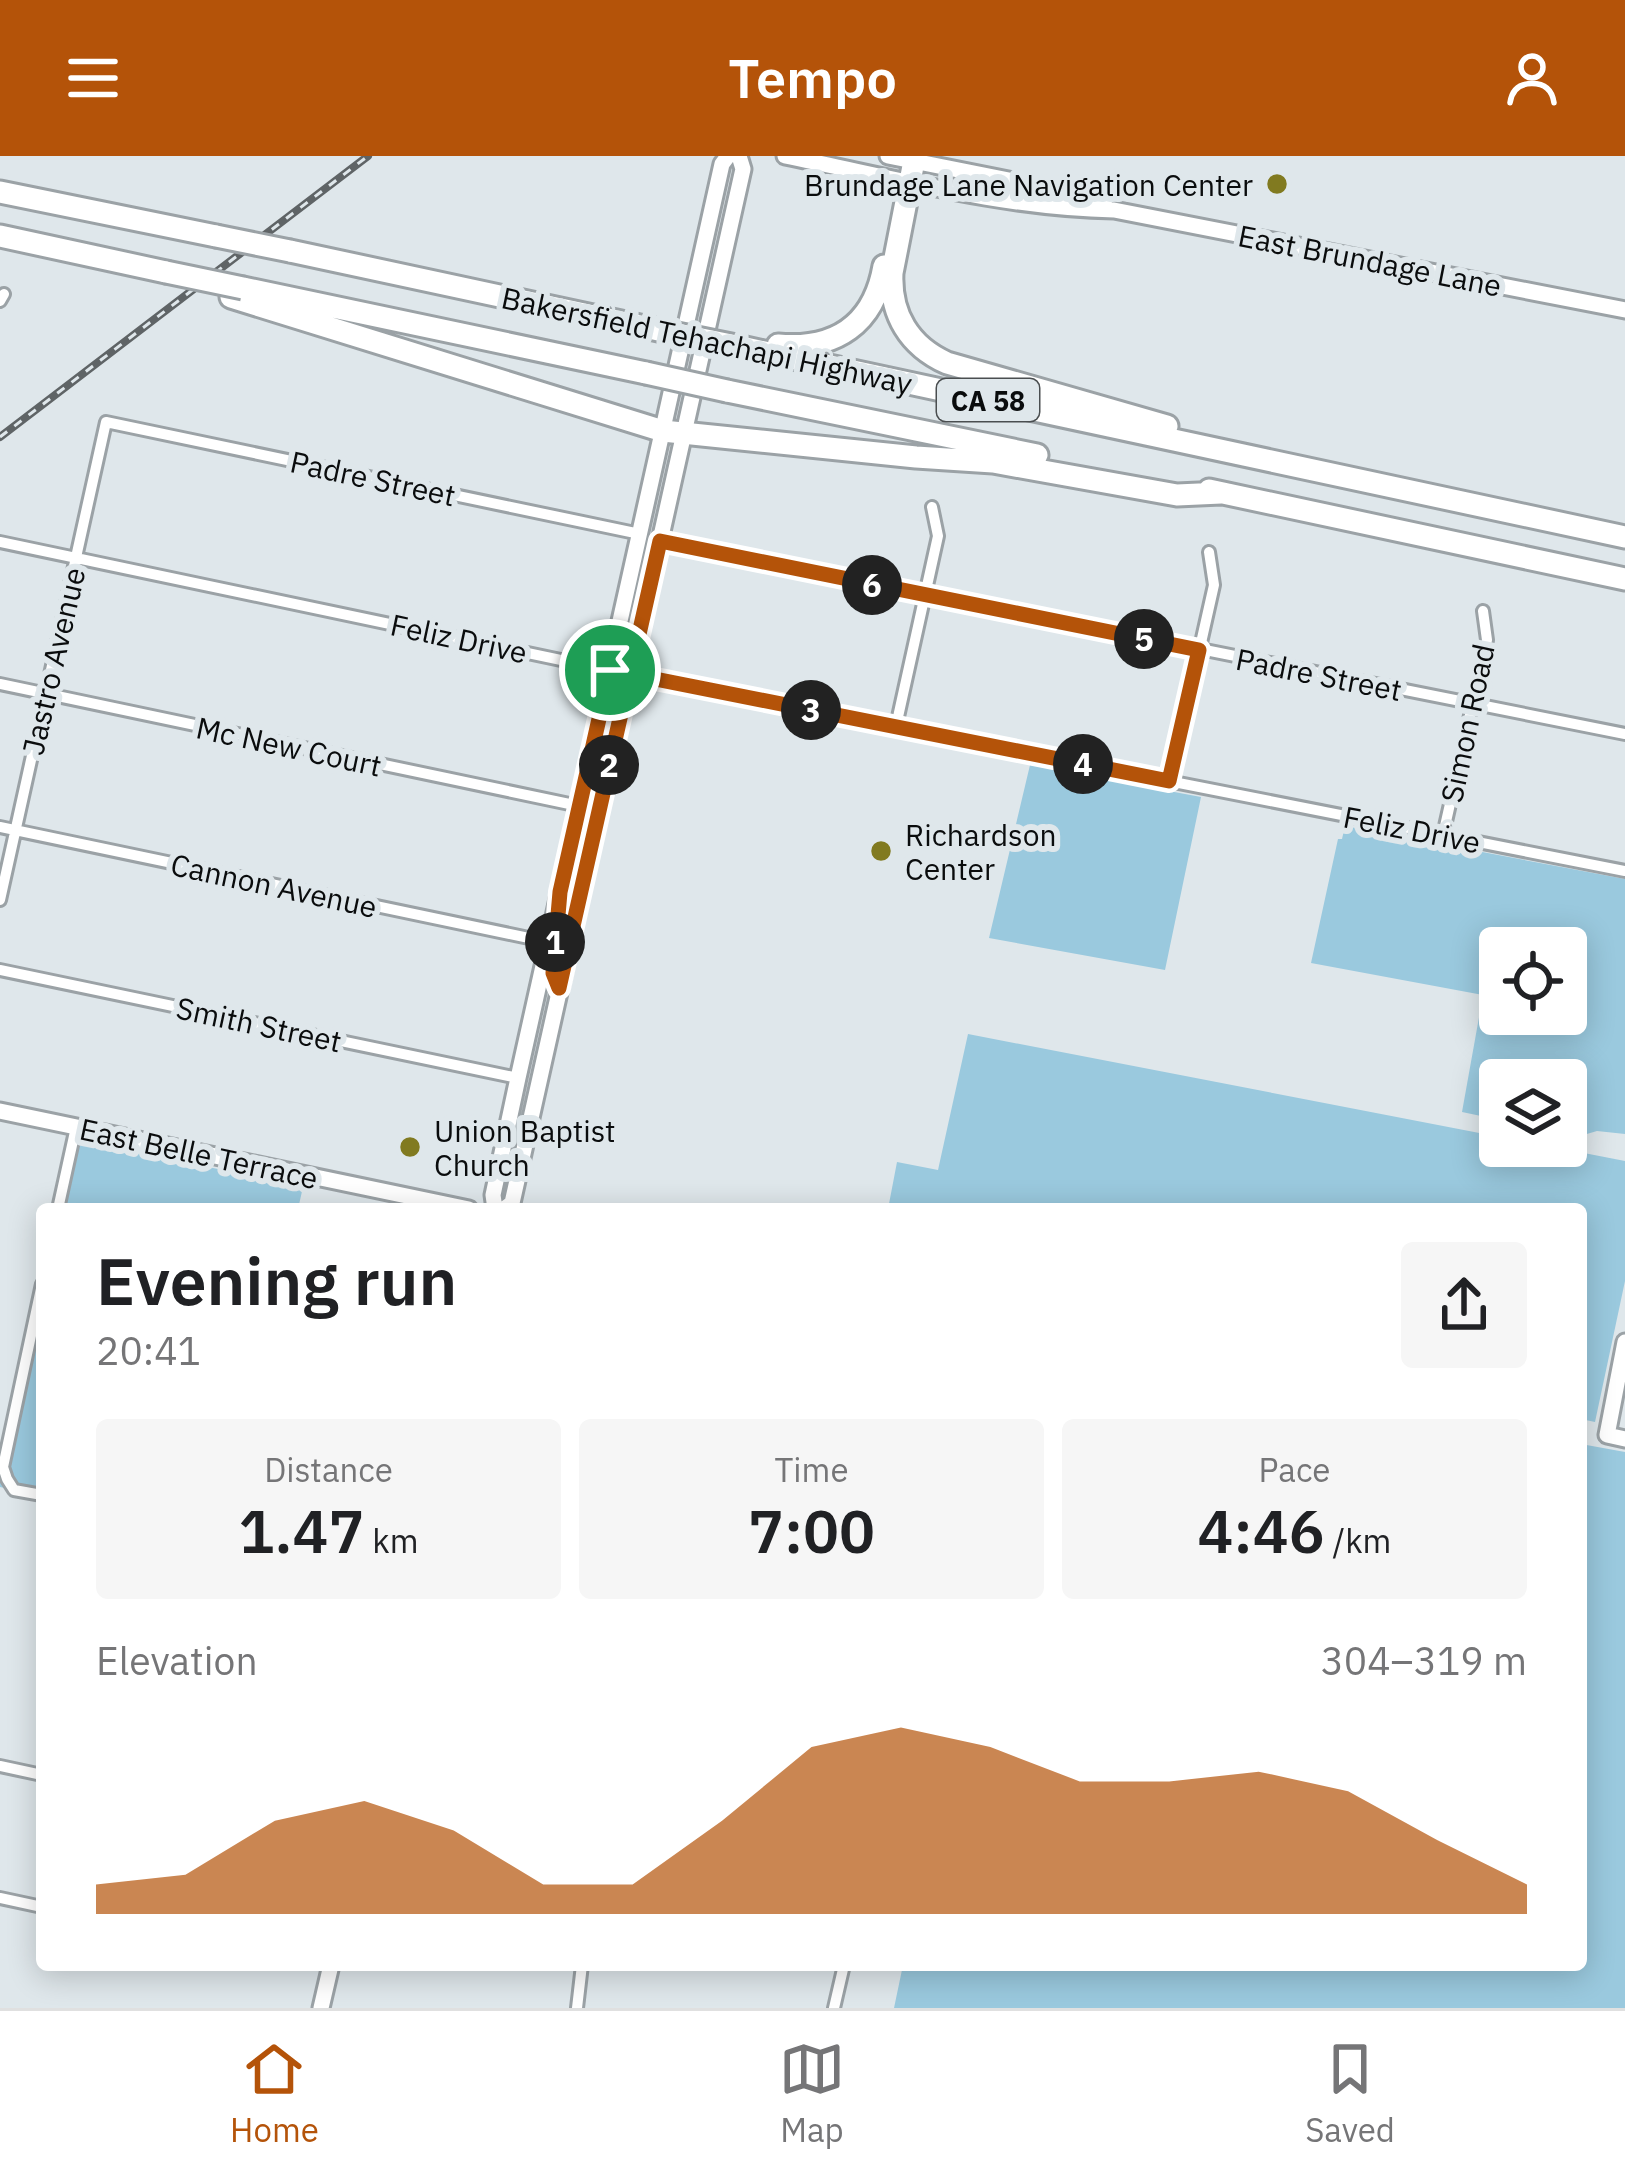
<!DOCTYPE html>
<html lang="en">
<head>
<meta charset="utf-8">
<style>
  :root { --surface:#fff; --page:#f6f6f6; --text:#202124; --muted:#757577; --line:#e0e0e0; --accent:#b45309 }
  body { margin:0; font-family:"IBM Plex Sans",sans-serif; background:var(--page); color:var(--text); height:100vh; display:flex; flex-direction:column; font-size:45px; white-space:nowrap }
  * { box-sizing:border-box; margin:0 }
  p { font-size:39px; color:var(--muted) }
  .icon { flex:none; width:66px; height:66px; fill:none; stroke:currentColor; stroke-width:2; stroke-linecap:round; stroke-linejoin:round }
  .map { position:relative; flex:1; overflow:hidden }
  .side { position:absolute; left:36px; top:1047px; width:1551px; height:768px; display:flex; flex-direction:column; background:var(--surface); border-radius:12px; box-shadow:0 6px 30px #0003 }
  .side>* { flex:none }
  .controls { position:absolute; left:1479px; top:771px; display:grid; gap:24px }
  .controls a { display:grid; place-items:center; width:108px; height:108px; border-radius:12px; background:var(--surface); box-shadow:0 6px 30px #0003; font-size:60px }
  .pin { position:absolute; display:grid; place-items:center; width:102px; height:102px; color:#fff; margin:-51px; border:6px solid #fff; border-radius:50%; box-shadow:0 3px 12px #0007 }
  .km { position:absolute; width:60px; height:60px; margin:-30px; border-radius:50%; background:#222; color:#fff; font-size:33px; line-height:60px; text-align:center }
  .round { display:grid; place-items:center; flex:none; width:126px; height:126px; border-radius:12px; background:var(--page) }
  .headline { display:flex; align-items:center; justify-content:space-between; height:204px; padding:0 60px }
  h1 { font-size:66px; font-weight:600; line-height:90px }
  .stats { display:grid; grid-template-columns:repeat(3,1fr); gap:18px; height:204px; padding:12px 60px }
  .stats div { display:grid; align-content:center; border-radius:12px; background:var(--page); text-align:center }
  .stats b { font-size:60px; font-weight:600 }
  .stats small { font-size:33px; font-weight:400 }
  .stats p { font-size:33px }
  .chart { height:336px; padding:24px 60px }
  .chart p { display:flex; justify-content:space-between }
  .chart svg { width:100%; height:216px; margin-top:12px; fill:var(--accent); opacity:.7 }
  header { display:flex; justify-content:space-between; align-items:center; height:156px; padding:0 60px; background:var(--accent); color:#fff; font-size:54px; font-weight:600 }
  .menu { display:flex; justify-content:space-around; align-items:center; height:168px; border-top:3px solid var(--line); background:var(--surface); font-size:33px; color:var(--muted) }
  .menu a { display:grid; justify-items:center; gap:6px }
  .menu .on { color:var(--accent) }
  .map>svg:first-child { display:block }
</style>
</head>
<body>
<header><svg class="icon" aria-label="menu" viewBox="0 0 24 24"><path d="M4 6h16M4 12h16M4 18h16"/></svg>Tempo<svg class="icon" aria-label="person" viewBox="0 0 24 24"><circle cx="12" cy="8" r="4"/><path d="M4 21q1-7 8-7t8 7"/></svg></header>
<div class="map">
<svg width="1625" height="1852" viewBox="0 0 1625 1852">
  <rect width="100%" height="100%" fill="#dfe7eb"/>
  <path fill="#9ac9de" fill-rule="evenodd" d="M1030,609L1201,641L1165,814L989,782Z
    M1345,670L1625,723V978L1597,975L1580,980L1566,977V924H1500V964L1462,956L1483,839L1311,807L1338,683H1342ZM1500,792H1566V858H1500Z
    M968,878L1500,981V990H1548L1625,1005V1125L1595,1266L1581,1263V1053H888L897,1006L938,1014Z
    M70,982L303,1031L298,1053H53Z
    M42,1104V1340L0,1331V1298Z
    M1581,1288L1625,1296V1852H894L903,1809H1581Z"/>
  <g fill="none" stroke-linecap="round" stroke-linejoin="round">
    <defs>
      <path id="street" d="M0,145L4,138
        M660,385L1625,578
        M0,386L656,524L1625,715
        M0,528L579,650
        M896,570L938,380L932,351
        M1170,625L1214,429L1209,396
        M0,671L548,786
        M1443,679L1487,484L1483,455
        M0,744L106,266L640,378
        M0,814L518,922
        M58,1053L76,971
        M42,1128L3,1311L7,1323L14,1334L42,1339
        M0,1610L42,1619
        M0,1742L42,1751
        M577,1852L582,1809
        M834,1852L844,1809"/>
      <path id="secondary" d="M785,0C894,22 1003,52 1114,54L1625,154
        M888,0L1069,36L1106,51
        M0,955L469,1053
        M495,1053L493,1039L518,922L722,8L728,0
        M504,1053L512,1047L743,13L739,0
        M1625,1186L1607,1279L1625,1283
        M321,1852L331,1809"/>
      <path id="highway" d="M914,5L892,117C890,158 909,190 947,207L1167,270
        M0,36L216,80
        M0,80L166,116
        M290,95L677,178
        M243,132L646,217
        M231,141L663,275L916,301L993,306L1177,339L1221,337
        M778,189C836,194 874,168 884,110
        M741,191L1625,381
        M727,235L1037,299
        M1209,334L1625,423"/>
    </defs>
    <use href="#street" stroke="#9ba2a6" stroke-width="16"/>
    <use href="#secondary" stroke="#9ba2a6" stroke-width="21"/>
    <use href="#highway" stroke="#9ba2a6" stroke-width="27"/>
    <use href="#street" stroke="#fff" stroke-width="10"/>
    <use href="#secondary" stroke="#fff" stroke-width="15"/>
    <use href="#highway" stroke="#fff" stroke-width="21"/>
    <defs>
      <path id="rail" d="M0,281L368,0"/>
    </defs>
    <use href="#rail" stroke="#5f6466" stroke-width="8"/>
    <use href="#rail" stroke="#dfe7eb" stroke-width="3" stroke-dasharray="9" stroke-linecap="butt"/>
    <defs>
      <path id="highway-bridge" d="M216,80L290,95
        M166,116L243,132
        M677,178L741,191
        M646,217L727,235"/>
    </defs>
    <use href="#highway-bridge" stroke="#9ba2a6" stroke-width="27" stroke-linecap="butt"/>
    <use href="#highway-bridge" stroke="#fff" stroke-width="21"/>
  </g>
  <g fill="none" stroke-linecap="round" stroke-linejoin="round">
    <defs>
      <path id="route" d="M610,514L560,736L553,817L559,832L630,518L1169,625L1199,494L660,385L630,518L610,514"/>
    </defs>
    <use href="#route" stroke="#fff" stroke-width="24"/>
    <use href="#route" stroke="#b45309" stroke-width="15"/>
  </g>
  <g fill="#817a20" stroke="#dfe7eb" stroke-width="4.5">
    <circle cx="1277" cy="28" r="12"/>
    <circle cx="881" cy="695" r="12"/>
    <circle cx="410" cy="991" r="12"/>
  </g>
  <g text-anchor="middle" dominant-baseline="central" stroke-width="12" stroke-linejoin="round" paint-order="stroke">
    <rect fill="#dfe7eb" stroke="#4a4e50" stroke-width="3" x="937" y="223" width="102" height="42" rx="9"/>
    <g font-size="27" font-weight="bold" fill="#0a0c0d">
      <text x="988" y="244">CA 58</text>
    </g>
    <g font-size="30" fill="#0a0c0d" stroke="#dfe7eb" text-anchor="start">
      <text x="1253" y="28" text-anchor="end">Brundage Lane Navigation Center</text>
      <text x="905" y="678">Richardson<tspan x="905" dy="34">Center</tspan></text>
      <text x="434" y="974">Union Baptist<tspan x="434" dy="34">Church</tspan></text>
    </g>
    <g font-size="30" fill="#0a0c0d" stroke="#dfe7eb">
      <text transform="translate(1370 104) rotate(11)">East Brundage Lane</text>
      <text transform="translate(707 184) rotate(12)">Bakersfield Tehachapi Highway</text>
      <text transform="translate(373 322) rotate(12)">Padre Street</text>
      <text transform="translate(459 482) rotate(12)">Feliz Drive</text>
      <text transform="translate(53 505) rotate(-77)">Jastro Avenue</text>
      <text transform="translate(1319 518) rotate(11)">Padre Street</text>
      <text transform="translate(1467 567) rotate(-78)">Simon Road</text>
      <text transform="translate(289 590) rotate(12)">Mc New Court</text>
      <text transform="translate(1412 673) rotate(11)">Feliz Drive</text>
      <text transform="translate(274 729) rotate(12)">Cannon Avenue</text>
      <text transform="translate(259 868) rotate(12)">Smith Street</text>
      <text transform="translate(199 997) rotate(12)">East Belle Terrace</text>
    </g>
  </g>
</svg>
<div class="controls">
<a><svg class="icon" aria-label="locate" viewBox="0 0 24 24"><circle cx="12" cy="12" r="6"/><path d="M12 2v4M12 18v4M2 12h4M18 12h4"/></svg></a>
<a><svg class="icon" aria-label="layers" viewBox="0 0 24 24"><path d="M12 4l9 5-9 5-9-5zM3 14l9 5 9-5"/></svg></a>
</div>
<div class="pin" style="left:610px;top:514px;background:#1e9e55"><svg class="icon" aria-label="arrive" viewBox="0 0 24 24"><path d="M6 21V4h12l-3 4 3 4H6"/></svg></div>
<b class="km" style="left:555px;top:786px">1</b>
<b class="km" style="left:609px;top:609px">2</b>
<b class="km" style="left:811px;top:554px">3</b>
<b class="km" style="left:1083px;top:608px">4</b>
<b class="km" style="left:1144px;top:483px">5</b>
<b class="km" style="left:872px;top:429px">6</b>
<section class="side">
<div class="headline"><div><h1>Evening run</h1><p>20:41</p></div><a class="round"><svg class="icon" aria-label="share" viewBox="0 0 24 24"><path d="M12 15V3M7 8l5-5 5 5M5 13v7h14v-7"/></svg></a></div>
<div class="stats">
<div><p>Distance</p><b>1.47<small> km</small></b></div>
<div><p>Time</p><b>7:00</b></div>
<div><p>Pace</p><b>4:46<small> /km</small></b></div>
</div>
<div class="chart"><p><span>Elevation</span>304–319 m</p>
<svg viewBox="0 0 160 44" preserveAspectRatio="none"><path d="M0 44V38L10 36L20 25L30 21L40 27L50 38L60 38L70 25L80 10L90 6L100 10L110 17L120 17L130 15L140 19L150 29L160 38V44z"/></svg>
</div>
</section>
</div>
<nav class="menu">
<a class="on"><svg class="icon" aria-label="home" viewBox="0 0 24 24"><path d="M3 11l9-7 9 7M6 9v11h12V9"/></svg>Home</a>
<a><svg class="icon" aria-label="map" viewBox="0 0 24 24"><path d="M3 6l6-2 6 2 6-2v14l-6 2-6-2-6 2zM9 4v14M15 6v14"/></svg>Map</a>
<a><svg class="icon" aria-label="saved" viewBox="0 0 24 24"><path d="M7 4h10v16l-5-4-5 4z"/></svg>Saved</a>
</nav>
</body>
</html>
